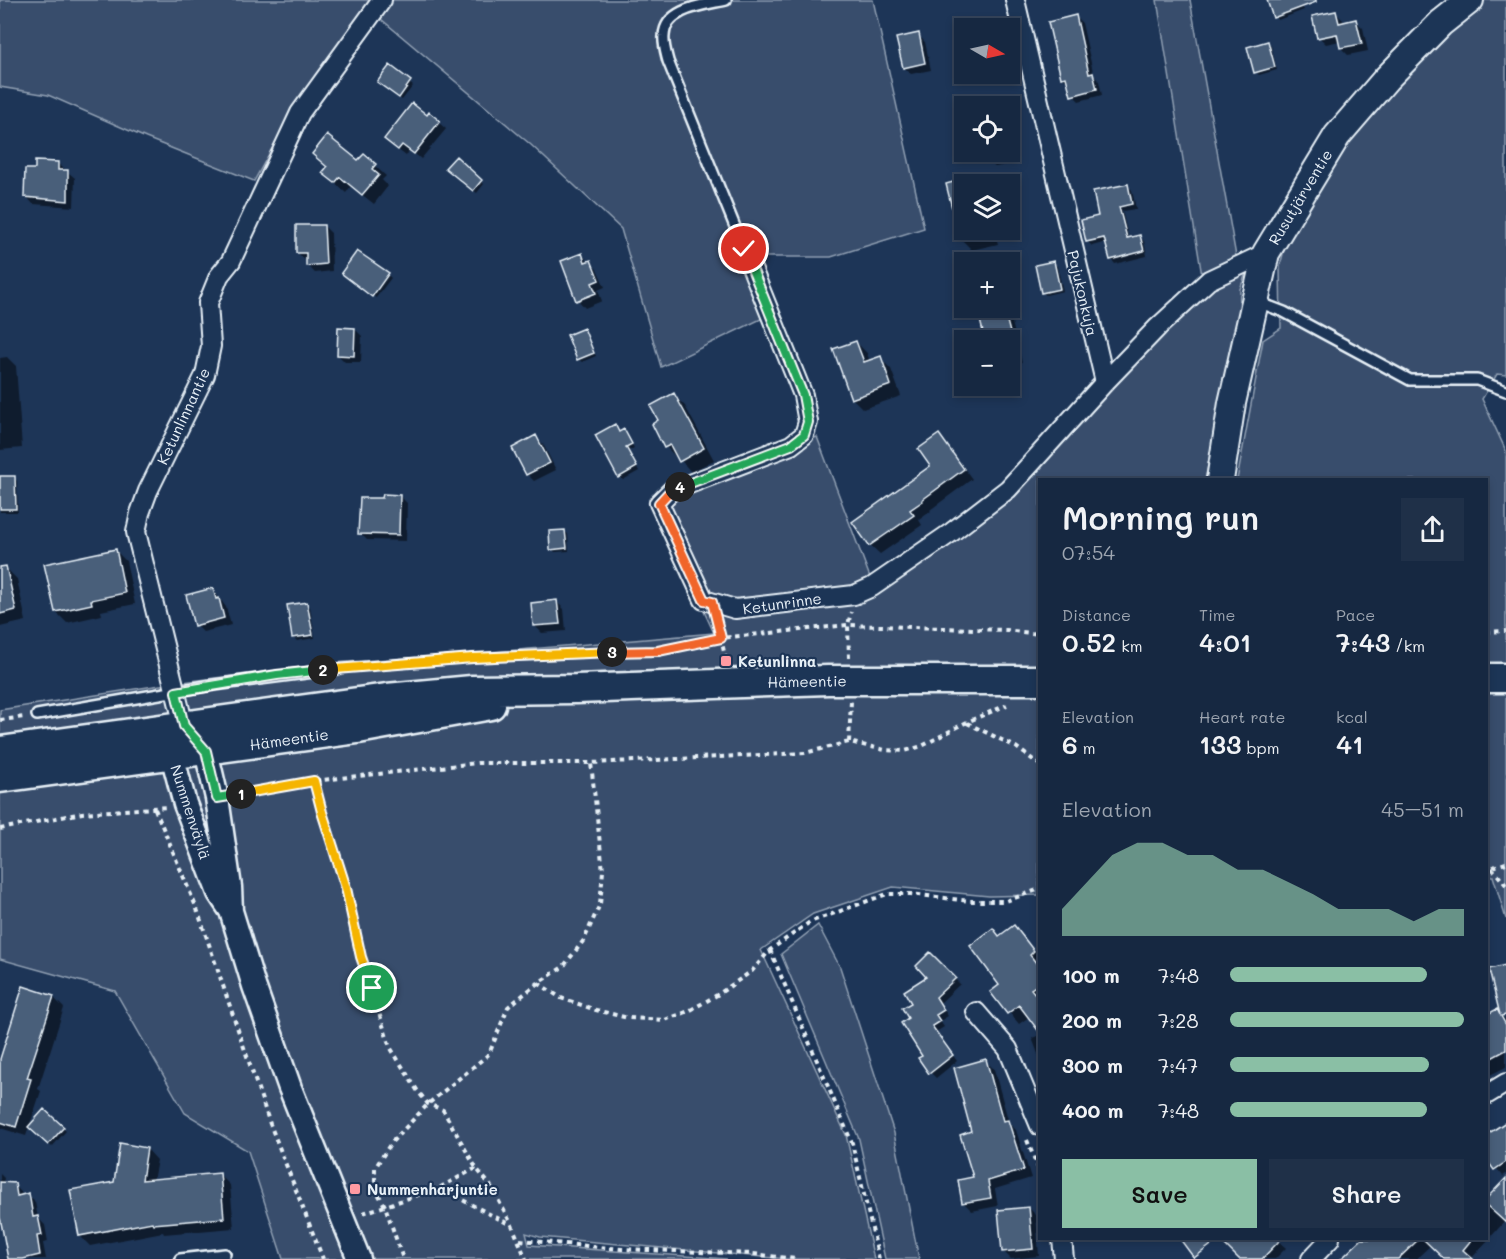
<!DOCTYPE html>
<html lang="en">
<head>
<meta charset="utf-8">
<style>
  :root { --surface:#162841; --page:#1f3048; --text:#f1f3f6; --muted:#9ea6b1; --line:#35445a; --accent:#8abfa5 }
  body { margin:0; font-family:Mali,sans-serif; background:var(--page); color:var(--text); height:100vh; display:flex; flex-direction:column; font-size:22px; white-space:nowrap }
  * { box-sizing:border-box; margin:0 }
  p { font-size:20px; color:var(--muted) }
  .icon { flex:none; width:33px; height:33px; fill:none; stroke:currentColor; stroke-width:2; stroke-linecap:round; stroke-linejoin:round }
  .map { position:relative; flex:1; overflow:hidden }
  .panel { position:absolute; left:1038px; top:478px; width:450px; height:762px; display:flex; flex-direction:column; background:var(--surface); border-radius:0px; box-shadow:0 3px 9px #0003,0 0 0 2px var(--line) }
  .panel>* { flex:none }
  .needle { width:39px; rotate:99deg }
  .fabs { position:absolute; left:954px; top:18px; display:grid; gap:12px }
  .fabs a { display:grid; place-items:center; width:66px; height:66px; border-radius:0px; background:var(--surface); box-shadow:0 3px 9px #0003,0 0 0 2px var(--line); font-size:30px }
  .pin { position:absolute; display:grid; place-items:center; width:51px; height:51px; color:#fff; margin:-26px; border:3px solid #fff; border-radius:50%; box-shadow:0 2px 6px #0007 }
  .km { position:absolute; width:30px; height:30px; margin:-15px; border-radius:50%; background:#222; color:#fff; font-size:16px; line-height:30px; text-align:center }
  .round { display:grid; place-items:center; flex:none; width:63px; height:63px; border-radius:0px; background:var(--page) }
  .overview { display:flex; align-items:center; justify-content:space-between; height:102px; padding:0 24px }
  h1 { font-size:33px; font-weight:600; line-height:45px }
  .metrics { display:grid; grid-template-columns:repeat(3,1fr); gap:9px; height:102px; padding:6px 24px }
  .metrics div { display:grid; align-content:center }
  .metrics b { font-size:26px; font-weight:600 }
  .metrics small { font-size:16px; font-weight:400 }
  .metrics p { font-size:16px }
  .chart { height:168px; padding:12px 24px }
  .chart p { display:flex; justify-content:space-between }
  .chart svg { width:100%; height:108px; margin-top:6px; fill:var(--accent); opacity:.7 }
  .action { display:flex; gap:12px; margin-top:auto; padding:12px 24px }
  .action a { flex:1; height:69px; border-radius:0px; background:var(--accent); color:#111; font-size:24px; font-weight:600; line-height:69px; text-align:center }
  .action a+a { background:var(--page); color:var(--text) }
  ul { padding:0 24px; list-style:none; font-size:20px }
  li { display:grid; grid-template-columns:96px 72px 1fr; align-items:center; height:45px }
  li i { height:15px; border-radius:8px; background:var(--accent) }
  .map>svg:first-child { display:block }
</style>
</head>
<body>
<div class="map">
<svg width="1506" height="1259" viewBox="0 0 1506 1259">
  <rect width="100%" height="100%" fill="#1d3557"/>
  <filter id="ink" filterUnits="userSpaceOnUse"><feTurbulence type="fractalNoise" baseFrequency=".0167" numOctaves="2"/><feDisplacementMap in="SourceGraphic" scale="12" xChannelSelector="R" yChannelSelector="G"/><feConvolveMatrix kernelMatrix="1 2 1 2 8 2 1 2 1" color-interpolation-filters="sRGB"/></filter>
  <g filter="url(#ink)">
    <path fill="#374d6c" stroke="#909fb2" stroke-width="1.5" d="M0,0H373L280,134L254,181L146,138L48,95L0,87Z
      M390,0H873L924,228L831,257H757L763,318L661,367L621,229L530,144L381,19Z
      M1157,0H1190L1237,262L1252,257L1240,289L1239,315L1205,480H1040L1039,895L989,896L893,887L813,914L761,950L846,1135L874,1259H785L540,1237L526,1233L529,1245L727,1259H283L248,1151L185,1113L115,991L0,959V710L167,684L334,663L494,652L714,633L651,497L817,437L871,580L990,499L1203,282Z
      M1464,0H1506V375L1497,374L1482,399L1506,451V919L1493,876H1486V480H1237L1263,340L1281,328L1280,266L1300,186Z
      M818,925L840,967L894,1133L919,1259H885L859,1139L781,954Z"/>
    <path fill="#0007" d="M1276,0H1300L1304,10L1278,20L1275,17Z
      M1336,13L1343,20L1344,24L1356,21L1363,28L1368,51L1348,55L1341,48L1340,41L1326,44L1319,37Z
      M1076,17L1082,23L1094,76L1099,81L1102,95L1079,101L1073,95L1069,83L1062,77Z
      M918,35L925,42L931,70L911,74L904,67Z
      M1268,43L1271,46L1277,70L1259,75L1256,72Z
      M390,67L413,86L402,100L382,85Z
      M429,114L446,129L421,159L410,150L406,156L393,146Z
      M989,152H1007L1010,164L995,167L992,164Z
      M314,154L359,162L364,156L386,176L382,180L388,186L374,204L351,186L346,193L324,173L328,168Z
      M456,158L484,184L477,193L450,171Z
      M57,163L75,178L74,207L33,204L26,196L36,171Z
      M973,179L979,184H964V230H994L998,244L972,250L962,240L947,185Z
      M1128,186L1132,190L1136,209L1122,211L1129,239L1139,237L1144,241L1147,256L1115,264L1111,259L1107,242L1092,246L1087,241L1100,217Z
      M324,226L331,233L332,271L315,273L308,266V260H305L298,253Z
      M582,255L597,269L605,287L598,290L602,301L585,308L578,300L563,262Z
      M1053,263L1057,266L1063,291L1046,295L1042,292Z
      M388,275L391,278L376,298L346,276Z
      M1004,311L1011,318L1022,363L1010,366V340H987L981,317Z
      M355,329L362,336L361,362H345L338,355Z
      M583,330L596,356L582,362L578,359Z
      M856,342L867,353L870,362L880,358L891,369L901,396L863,409L852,398Z
      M7,357L16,366L22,448L0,450V358Z
      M674,395L685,406L714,460L691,472L678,457L677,458L666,447L660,421Z
      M624,431L634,448L628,451L639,471L623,480L620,477V433Z
      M939,436L948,446L972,479L930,510L931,511L919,520L922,525L880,554L870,545L932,467Z
      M536,437L543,444L556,470L534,481L527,474L514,448Z
      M14,477L17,481L18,512H0V478Z
      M400,496L407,503L406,541L367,540L360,533L384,500Z
      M564,531L568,534L569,551L555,552L552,549Z
      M115,550L126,561L135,604L101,611L102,615L67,623L56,612Z
      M6,568L17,579L26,621L0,627V570Z
      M213,590L226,607L231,625L203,632L196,625Z
      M557,602L564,609L566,631L542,633L535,626Z
      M307,604L310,607L315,638L297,641L294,638Z
      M1014,927L1040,957V1026L1029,1017L1019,1024L992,992L1001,985Z
      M930,954L960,984L940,1003L948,1016L940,1021L944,1027L936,1032L957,1061L936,1078L931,1073L910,1018L913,1003L929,977Z
      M53,997L64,1008L38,1089L41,1091L26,1136L0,1128V1066Z
      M1497,1011L1506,1020V1067L1490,1075L1486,1072V1017Z
      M1040,1035V1059L1032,1038Z
      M985,1061L994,1069L1009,1123L1016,1130L1031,1178L995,1189L998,1206L972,1211L964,1203L975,1179L973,1132Z
      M44,1111L66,1131L52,1147L30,1127Z
      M1506,1124V1174L1503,1176L1486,1156Z
      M147,1149L157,1160L153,1181L220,1175L230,1185L234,1228L164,1234L163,1232L90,1246L80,1236L115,1183Z
      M0,1174L4,1178L3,1183L14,1185L21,1192L22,1197L28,1195L35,1202L38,1218L45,1225L48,1242L43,1243L46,1259H10L0,1209Z
      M1486,1194L1506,1213V1220L1471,1259H1446L1431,1245L1416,1259H1342L1363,1239H1486Z
      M1029,1208L1036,1215L1039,1256L1011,1259L1004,1252Z
      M1235,1239H1276L1286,1248L1275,1259H1241Z"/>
    <path fill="#495e7a" stroke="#e8f1f8" stroke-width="1.5" d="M1267,0H1316V2L1273,18Z
      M1336,11L1339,23L1356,19L1362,44L1340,48L1337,34L1317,38L1312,16Z
      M1076,15L1089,74L1093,73L1097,89L1071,96L1066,77L1061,78L1048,22Z
      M919,33L925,63L903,68L896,38Z
      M1268,41L1275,67L1254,73L1247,47Z
      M390,65L411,81L399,98L377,82Z
      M412,103L427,115L429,112L440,121L414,154L402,145L398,150L384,139Z
      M327,135L358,160L364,154L376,164L372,169L379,175L362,195L340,177L335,183L322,173L327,167L312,154Z
      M456,156L482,180L473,191L445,168Z
      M35,161L58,162V170H68V201L24,197L25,169H35Z
      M964,179V236H959L946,184Z
      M1128,184L1132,204L1119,207L1127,238L1140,235L1144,251L1110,260L1104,238L1086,242L1081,220L1098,216L1093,191Z
      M296,225H324L326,264L306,266V253H296Z
      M357,251L389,273L372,297L341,273Z
      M582,253L585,262L591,260L599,280L592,283L596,293L576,301L561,261Z
      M1054,261L1060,289L1041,293L1035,265Z
      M1004,310L1012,340H985L979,316Z
      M338,327L355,328L354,356L337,355Z
      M584,328L594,353L577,360L567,335Z
      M856,341L864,362L881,356L891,385L851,399L833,349Z
      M674,393L704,448L679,462L670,445L664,448L652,424L658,420L650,406Z
      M615,424L619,432L624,429L632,444L626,447L637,467L618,478L595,435Z
      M939,434L964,469L922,500L923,501L910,510L914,515L869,546L852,522L930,466L918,449Z
      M536,435L550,463L526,475L512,448Z
      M0,476H15L16,509H0Z
      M383,494L400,495L399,535L358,534L360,498H382Z
      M565,530L567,548L550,550L549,531Z
      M116,549L125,593L91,600L92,604L55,612L44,564Z
      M6,566L16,610L0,614V567Z
      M213,588L216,599L219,598L224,618L194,626L186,595Z
      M557,600L560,624L533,626L531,603Z
      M307,602L313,635L292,638L287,605Z
      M1014,925L1034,951L1030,955L1040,968V983L1031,989L1040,1000V1033L1019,1005L1007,1014L990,992L999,985L970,946L993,928L999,936Z
      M930,952L956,978L936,997L944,1010L936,1015L940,1021L932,1026L953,1055L929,1074L918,1058L922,1056L901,1023L908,1018L902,1008L911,1003L904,991L926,977L916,966Z
      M1506,965V1015L1501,1016L1506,1025V1050L1486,1061V1015L1497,1009L1500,1015L1489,969Z
      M23,986L54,996L27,1078L31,1079L16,1127L0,1122V1059Z
      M986,1059L1003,1121L1008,1120L1024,1170L988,1181L991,1198L962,1203L958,1180L973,1177L960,1135L971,1131L954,1068Z
      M44,1109L64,1127L48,1145L28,1127Z
      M1506,1122V1162L1494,1170L1486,1159V1135Z
      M120,1143L147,1148L142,1180L220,1173L224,1218L153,1224L152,1222L79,1236L70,1190L114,1182Z
      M1506,1178V1223L1486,1205V1199Z
      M0,1182L15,1183L17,1196L29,1193L33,1217L38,1216L42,1235L37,1236L40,1255L23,1259H8L0,1217Z
      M1029,1207L1033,1249L1002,1252L998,1210Z
      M1180,1239H1281L1262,1259H1239L1219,1239L1194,1258Z
      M1362,1239H1419L1398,1259H1341Z
      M1423,1239H1472L1463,1250L1473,1259H1444Z"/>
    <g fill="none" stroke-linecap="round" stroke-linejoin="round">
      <defs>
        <path id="service" d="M726,0C705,5 665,8 664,36C663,44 666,53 668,61L744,249
          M1258,302L1284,312L1410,380H1477L1506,391
          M37,715L206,686L337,669
          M180,1259L225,1254"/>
        <path id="minor" d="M1015,0L1105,382L1158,327L1209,280L1266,253
          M744,249L803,395L808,422L804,435L791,445L671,491L659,503L704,600L735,609L854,595L872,587L952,532L1008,489L1105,382
          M184,726L136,532L140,513L148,491L205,375L211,346L208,303L219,276L231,261L300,113L382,0
          M976,1012L1008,1049L1040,1126
          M1486,1095L1506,1083
          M1062,1239L1064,1259
          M1311,1259L1330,1239"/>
        <path id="tertiary" d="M196,739L206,751L217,798L230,887L231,911
          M178,741L172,755L185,804L219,893L231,911L254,986L290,1088L359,1259"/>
        <path id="secondary" d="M1220,480L1232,403L1266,253L1337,136L1386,79L1441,23L1470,0"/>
        <path id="primary" d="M1486,678H1506
          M0,751L387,698L472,690L576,689L828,680H1040
          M0,778L358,729L491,705"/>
      </defs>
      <use href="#service" stroke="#e8f1f8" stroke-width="14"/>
      <use href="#minor" stroke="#e8f1f8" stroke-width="22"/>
      <use href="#tertiary" stroke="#e8f1f8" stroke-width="27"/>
      <use href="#secondary" stroke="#e8f1f8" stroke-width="30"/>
      <use href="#primary" stroke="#e8f1f8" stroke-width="33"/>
      <path stroke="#e8f1f8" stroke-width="4" stroke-dasharray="4.5 4.5" stroke-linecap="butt" d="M717,620L726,661
        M1486,632L1506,631
        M849,658L848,625L851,612
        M350,668L473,658L658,651L721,638L848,625L1006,630L1040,634
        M0,720L25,717
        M967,723L1016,747L1040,765
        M849,742L851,701
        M314,781L322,812L346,888L361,957L390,1047L417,1090L428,1104L443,1110L476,1168L490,1185L512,1225L526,1259
        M236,795L314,781L477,763H591L805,753L849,742L885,750L905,751L922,746L967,722L1007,705
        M155,809L197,909L270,1124L323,1259
        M0,829L82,813L167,807
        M1486,861L1506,885
        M1493,867L1506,863
        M770,950L852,1143L879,1259
        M538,983L561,998L596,1010L628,1018L665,1020L689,1011L717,995L752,971L770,950L810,922L887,894H911L970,901H1006L1040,889
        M1027,1140L1040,1173
        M476,1168L439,1188L385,1206L375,1188V1168L391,1143L428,1104L489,1054L508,1007L538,983L563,967L584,940L600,904L603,871L591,763
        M439,1188L511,1225
        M363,1213L385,1206L403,1259
        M520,1240L622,1249L753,1254L796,1259"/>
      <use href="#service" stroke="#1d3557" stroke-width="9"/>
      <use href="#minor" stroke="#1d3557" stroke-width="18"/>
      <use href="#tertiary" stroke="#1d3557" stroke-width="22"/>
      <use href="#secondary" stroke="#1d3557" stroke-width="26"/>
      <use href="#primary" stroke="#1d3557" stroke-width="28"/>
    </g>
  </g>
  <g fill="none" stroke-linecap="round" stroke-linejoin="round" filter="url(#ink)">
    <defs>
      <path id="split-1" d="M241,794L314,781L322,812L346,888L361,957L372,988"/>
      <path id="split-2" d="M241,794L217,798L206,751L184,726L176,692L277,675L323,670"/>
      <path id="split-3" d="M323,670L473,658L612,652"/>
      <path id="split-4" d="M612,652L658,651L721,638L712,602L704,600L659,503L671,490L680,487"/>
      <path id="split-5" d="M680,487L791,445L804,435L808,422L803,395L744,249"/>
    </defs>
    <use href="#split-1" stroke="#fff" stroke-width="12"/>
    <use href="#split-2" stroke="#fff" stroke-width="12"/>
    <use href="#split-3" stroke="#fff" stroke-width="12"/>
    <use href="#split-4" stroke="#fff" stroke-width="12"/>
    <use href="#split-5" stroke="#fff" stroke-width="12"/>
    <use href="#split-1" stroke="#f5b400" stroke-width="8"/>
    <use href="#split-2" stroke="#22a559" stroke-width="8"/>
    <use href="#split-3" stroke="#f5b400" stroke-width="8"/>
    <use href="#split-4" stroke="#f0652b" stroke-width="8"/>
    <use href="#split-5" stroke="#22a559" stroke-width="8"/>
  </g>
  <g fill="#ff9aa2" stroke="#1d3557" stroke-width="2">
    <rect x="720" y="655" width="12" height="12" rx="3"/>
    <rect x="349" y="1183" width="12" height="12" rx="3"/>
  </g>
  <g text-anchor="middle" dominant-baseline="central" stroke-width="4.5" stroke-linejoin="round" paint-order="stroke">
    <g font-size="15" fill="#e8f1f8" stroke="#1d3557">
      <text transform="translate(1300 197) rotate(-59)">Rusutjärventie</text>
      <text transform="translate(1083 293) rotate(77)">Pajukonkuja</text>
      <text transform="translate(183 416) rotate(-65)">Ketunlinnantie</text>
      <text transform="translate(782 603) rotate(-8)">Ketunrinne</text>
      <text transform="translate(807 681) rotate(-1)">Hämeentie</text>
      <text transform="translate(289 739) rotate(-8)">Hämeentie</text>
      <text transform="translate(191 812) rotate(72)">Nummenväylä</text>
    </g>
    <g font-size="15" font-weight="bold" fill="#e8f1f8" stroke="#1d3557" text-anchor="start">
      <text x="738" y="661">Ketunlinna</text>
      <text x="367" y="1189">Nummenharjuntie</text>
    </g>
  </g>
</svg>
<div class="fabs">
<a><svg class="needle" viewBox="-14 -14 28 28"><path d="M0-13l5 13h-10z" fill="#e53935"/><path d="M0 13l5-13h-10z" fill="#9ea6b1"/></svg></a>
<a><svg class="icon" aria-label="locate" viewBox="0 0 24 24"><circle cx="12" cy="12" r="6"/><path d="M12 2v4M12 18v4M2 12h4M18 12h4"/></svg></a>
<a><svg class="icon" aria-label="layers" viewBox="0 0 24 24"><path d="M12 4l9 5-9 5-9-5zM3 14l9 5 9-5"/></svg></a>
<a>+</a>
<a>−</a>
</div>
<div class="pin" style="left:372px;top:988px;background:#1e9e55"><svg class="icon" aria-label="arrive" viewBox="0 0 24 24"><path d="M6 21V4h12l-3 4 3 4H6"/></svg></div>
<div class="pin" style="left:744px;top:249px;background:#d93025"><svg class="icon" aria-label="check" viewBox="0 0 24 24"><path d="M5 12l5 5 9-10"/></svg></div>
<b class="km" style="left:241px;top:794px">1</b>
<b class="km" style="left:323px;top:670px">2</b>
<b class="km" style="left:612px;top:652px">3</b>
<b class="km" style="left:680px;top:487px">4</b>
<section class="panel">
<div class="overview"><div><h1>Morning run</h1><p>07:54</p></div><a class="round"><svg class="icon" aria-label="share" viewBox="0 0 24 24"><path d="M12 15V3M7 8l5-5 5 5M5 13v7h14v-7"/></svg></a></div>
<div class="metrics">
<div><p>Distance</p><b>0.52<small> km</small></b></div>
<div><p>Time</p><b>4:01</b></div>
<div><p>Pace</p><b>7:43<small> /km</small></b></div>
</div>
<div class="metrics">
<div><p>Elevation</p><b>6<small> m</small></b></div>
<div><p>Heart rate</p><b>133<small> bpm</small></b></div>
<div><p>kcal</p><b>41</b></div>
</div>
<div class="chart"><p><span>Elevation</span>45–51 m</p>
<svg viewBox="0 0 160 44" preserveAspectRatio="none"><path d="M0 44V33L10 22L20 11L30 6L40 6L50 11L60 11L70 17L80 17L90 22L100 27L110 33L120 33L130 33L140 38L150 33L160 33V44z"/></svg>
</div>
<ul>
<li><b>100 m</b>7:48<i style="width:84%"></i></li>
<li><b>200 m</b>7:28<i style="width:100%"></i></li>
<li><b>300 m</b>7:47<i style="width:85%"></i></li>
<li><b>400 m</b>7:48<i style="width:84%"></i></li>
</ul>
<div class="action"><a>Save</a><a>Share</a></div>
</section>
</div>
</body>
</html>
